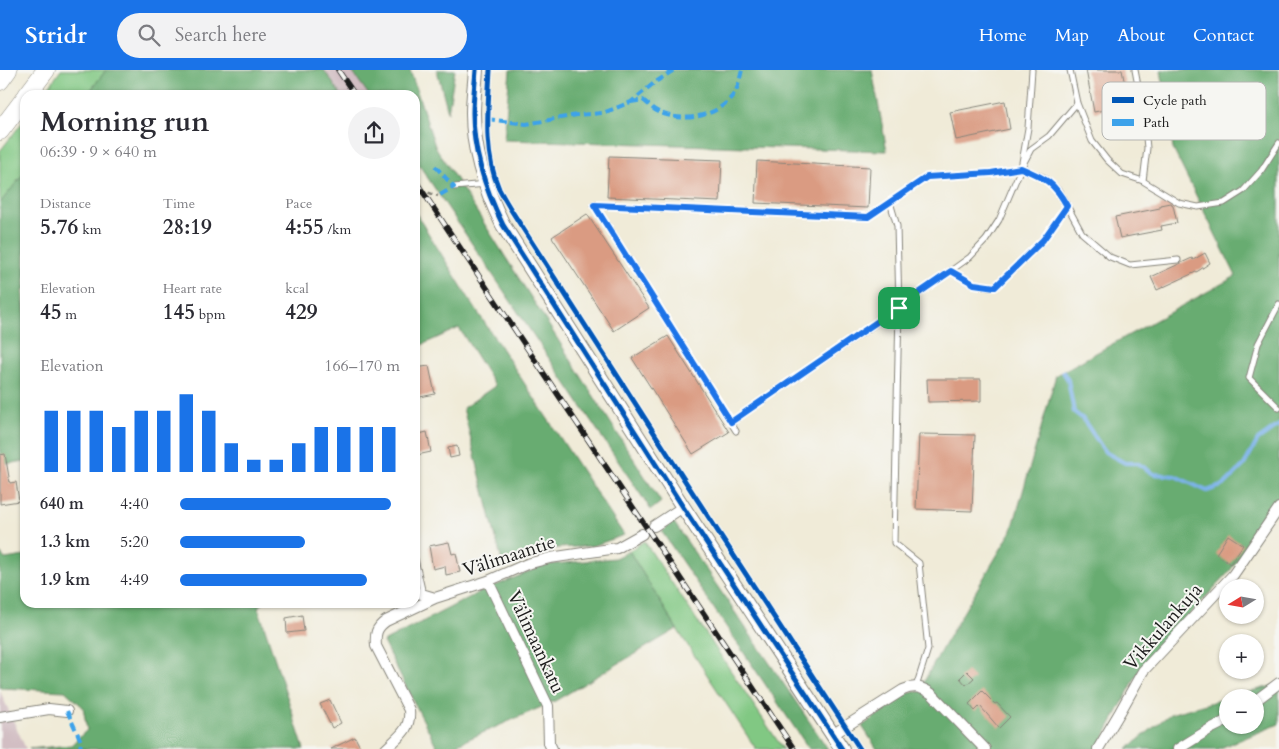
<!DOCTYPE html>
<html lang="en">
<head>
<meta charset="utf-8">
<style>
  :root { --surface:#fff; --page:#f2f2f3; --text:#2b2b33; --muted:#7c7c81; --accent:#1a73e8 }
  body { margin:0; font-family:Cardo,serif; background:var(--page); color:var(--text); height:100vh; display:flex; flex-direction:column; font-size:19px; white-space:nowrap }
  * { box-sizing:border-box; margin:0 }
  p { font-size:16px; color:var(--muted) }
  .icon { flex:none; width:28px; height:28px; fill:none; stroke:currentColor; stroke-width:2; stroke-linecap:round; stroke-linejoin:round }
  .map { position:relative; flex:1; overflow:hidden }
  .panel { position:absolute; left:20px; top:20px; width:400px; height:518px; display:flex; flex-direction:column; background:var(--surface); border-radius:15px; box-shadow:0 1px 4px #0004 }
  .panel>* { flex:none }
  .needle { width:32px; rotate:259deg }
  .fabs { position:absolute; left:1219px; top:509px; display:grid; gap:10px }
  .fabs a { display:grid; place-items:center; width:45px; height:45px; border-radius:50%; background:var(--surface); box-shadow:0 1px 4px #0004; font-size:25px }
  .pin { position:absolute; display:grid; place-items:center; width:42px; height:42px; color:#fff; margin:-21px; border-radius:10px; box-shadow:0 2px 8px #0006 }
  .round { display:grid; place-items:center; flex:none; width:52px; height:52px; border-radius:26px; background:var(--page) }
  .headline { display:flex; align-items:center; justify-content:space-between; height:85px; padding:0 20px }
  h1 { font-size:28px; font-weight:700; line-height:38px }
  .stats { display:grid; grid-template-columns:repeat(3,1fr); gap:8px; height:85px; padding:5px 20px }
  .stats div { display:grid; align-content:center }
  .stats b { font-size:21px; font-weight:700 }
  .stats small { font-size:14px; font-weight:400 }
  .stats p { font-size:14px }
  .chart { height:140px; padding:10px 20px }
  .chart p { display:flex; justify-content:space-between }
  .chart svg { width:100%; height:90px; margin-top:5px; stroke:var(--accent); stroke-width:6 }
  ul { padding:0 20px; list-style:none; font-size:16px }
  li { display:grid; grid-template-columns:80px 60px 1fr; align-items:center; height:38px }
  li i { height:12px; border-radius:6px; background:var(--accent) }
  header { display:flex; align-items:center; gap:30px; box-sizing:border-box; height:70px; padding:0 25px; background:var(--accent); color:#fff }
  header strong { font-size:24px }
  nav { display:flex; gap:28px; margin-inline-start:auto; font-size:18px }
  .search { width:350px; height:45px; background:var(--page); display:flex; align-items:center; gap:12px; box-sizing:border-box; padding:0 18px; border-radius:28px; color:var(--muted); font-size:19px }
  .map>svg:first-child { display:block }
</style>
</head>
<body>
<header>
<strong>Stridr</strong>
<div class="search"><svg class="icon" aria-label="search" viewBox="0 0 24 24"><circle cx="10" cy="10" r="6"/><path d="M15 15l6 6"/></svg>Search here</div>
<nav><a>Home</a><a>Map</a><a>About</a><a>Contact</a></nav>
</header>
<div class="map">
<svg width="1279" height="679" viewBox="0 0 1279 679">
  <rect width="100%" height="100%" fill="#f6f6f2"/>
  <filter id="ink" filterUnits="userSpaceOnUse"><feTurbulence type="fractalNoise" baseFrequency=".02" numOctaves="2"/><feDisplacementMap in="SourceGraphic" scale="10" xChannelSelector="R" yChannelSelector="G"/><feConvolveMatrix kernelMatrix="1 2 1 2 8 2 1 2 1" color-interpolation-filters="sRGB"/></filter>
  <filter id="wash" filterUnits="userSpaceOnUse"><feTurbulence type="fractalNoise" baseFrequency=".0096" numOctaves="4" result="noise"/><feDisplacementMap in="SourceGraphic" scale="20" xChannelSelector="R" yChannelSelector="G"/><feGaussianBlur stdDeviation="1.12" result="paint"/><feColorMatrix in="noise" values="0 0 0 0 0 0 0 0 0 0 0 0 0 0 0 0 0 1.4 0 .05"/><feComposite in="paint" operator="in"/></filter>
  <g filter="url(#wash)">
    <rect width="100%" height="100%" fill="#f0ebd8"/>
    <path fill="#d2bec3" d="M324,0H376L396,25H341Z
      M0,621L26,679H0Z"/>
    <path fill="#81c883" stroke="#4e7250" d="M61,0H106L87,25H43Z
      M25,49V102L0,133V81Z
      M644,471L783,679H756L677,559L629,481Z"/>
    <path fill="#68ac71" stroke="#426446" d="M106,0H324L341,25H87Z
      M351,0H410L435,76L661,432L651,440L415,89V25H369Z
      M437,0H455L448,42Z
      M510,0H872L887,81L504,70Z
      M1161,0H1279V434L1229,502L1140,599L1098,679H877L862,656L909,623L919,621L944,575L1012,460L1056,305L1236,206L1173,79Z
      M25,102V218L23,221L25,245V391L0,395V133Z
      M415,142L475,238L624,465L593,476L540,479L503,496L463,338L495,316L459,258L415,278Z
      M673,451L828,679H809L662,462Z
      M629,481L677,559L555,631L446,679H438L383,572L478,523L545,495L615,488Z
      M0,483L5,489L25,486V532L264,533L258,537L304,679H29L71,675L87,660L83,637L65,621L0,618Z
      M1279,614V654L1218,679H1127L1170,644L1227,628L1228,655H1255V628L1230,627Z"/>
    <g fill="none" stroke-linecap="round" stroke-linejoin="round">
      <path stroke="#7db3eb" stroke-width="4" d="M1063,302L1068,310L1074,342L1083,349L1105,382L1125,393H1137L1154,404L1175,406L1207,421L1224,415L1244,395L1258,370L1279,355"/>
    </g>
    <g id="blocks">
      <path fill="#da9b82" d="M1086,0H1122L1129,35L1094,42Z
        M1005,31L1010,59L956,70L950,42Z
        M609,86L722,90L720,132L607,127Z
        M757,91L870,97L868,138L755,133Z
        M1170,133L1173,135L1177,153L1161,156L1162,160L1120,168L1115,147L1160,138V135Z
        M587,144L649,238L614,261L552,167Z
        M1205,183L1210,193L1198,201L1157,220L1151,207L1192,188L1193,190Z
        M668,266L729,362L693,384L632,288Z
        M429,296L435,324L415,328V298Z
        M927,309H981V331L928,332Z
        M427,362L431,382L417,385L415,365Z
        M919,364L975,365L972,441L916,439Z
        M457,376L459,386L450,388L448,378Z
        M5,384L10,413L16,412L19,431L0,434V385Z
        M1228,465L1243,475L1230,494L1216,484Z
        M449,472L452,484L456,483L460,502L446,505L445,496L433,499L429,476Z
        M302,545L304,561L287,563L286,548Z
        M967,601L974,608L966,615L960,608Z
        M982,621L995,634L997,633L1010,647L999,658L980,636L975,641L969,634Z
        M330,630L341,653L332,658L320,634Z
        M355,667L361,679H331Z"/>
    </g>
  </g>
  <g filter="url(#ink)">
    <use href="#blocks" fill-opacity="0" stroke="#86847a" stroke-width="1"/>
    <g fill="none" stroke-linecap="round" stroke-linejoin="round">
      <defs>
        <path id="lane" d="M1070,0L1077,33L1092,71L1107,90L1122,104L1143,111L1179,133L1198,137L1224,133L1243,121L1261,101L1279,73
          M1135,0L1144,47L1147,78L1143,111
          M1021,98L1043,107L1059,121L1082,163L1110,187L1130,195L1178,190
          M454,117L486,114
          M890,132L897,156L899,238L894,473L919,493L928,579L916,617
          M951,201L974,214L995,217L1043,170L1067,136
          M1279,234L1258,274L1249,308L1279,338
          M731,352L899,238L970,187L986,170L999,150L1021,98L1028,58L1032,0
          M736,361L594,135L868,147L927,107L991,103L1021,98L1031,79L1049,66L1077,33
          M415,489L423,524"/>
        <path id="street" d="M654,456L683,437
          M488,511L548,636L549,673L552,679
          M415,522L435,528L488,511L527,494L550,488L617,478L642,464
          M1255,631L1279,613
          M0,647L49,639L67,641
          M832,665L903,620C914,615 922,617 932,624L985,679
          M386,679C399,666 411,660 409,640L376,576C375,564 376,558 386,551L435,528
          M1098,679L1120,642L1143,601L1233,505L1279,438
          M1178,679L1210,659L1228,650"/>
        <path id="secondary" d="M476,0C475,14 473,29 473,43C473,82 486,121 503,155L683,437L842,679"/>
        <path id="highway" d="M0,11L8,0
          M27,25L46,0
          M0,61L25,28"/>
      </defs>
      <use href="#lane" stroke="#86847a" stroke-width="7"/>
      <use href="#street" stroke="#86847a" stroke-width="12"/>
      <use href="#secondary" stroke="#86847a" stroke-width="16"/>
      <use href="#highway" stroke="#86847a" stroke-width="19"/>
      <path stroke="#86847a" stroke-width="2.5" stroke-dasharray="4 4" stroke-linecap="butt" d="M421,120L438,126"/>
      <use href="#lane" stroke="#fff" stroke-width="5"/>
      <use href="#street" stroke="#fff" stroke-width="10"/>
      <use href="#secondary" stroke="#fff" stroke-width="14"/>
      <use href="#highway" stroke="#fff" stroke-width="18"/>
      <defs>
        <path id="rail" d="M338,0L355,25
          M415,110L794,679"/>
      </defs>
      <use href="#rail" stroke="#1c1c1c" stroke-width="5.5"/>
      <use href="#rail" stroke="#f6f6f2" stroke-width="4" stroke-dasharray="11" stroke-linecap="butt"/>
      <path stroke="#3da2ea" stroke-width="4" stroke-dasharray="8 4" stroke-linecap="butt" d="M631,32L643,30C647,33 651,37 655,40C681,55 720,47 735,22C739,16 740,7 742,0
        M487,49L526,54L577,45L603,43L631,32L654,13L674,0
        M435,96L454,117L438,126
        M67,641L81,671L80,679"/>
      <defs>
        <path id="cycleway" d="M476,0C475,14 473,29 473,43C473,82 486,121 503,155L683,437L842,679
          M490,0C488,40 483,82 499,119C503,127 508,135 513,143L687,414L860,679"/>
      </defs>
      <use href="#cycleway" stroke="#f6f6f2" stroke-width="8"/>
      <use href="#cycleway" stroke="#0057b8" stroke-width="5"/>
    </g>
  </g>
  <g fill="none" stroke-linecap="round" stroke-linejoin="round" filter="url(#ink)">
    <defs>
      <path id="route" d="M1021,98C1045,108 1054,112 1067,136L1043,170L995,217L974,214L951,201L731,352L594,135L868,147L927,107L991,103Z"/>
    </defs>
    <use href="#route" stroke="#fff" stroke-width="10"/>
    <use href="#route" stroke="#1a73e8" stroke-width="6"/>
  </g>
  <g text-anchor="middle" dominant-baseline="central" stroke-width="4" stroke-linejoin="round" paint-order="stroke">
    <g font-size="19" fill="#1c1c1c" stroke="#f6f6f2">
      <text transform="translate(509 486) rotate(-18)">Välimaantie</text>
      <text transform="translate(1163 557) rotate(-49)">Vikkulankuja</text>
      <text transform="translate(536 572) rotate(65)">Välimaankatu</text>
    </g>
  </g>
  <rect x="1102" y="12" width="164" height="58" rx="8" fill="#f6f6f2" stroke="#b5b5b2" stroke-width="1"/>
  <rect x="1112" y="27" width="22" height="6" fill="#0057b8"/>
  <rect x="1112" y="49" width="22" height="7" fill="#3da2ea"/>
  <g font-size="14" fill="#1c1c1c">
    <text x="1143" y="35">Cycle path</text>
    <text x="1143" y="57">Path</text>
  </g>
</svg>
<div class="fabs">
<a><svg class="needle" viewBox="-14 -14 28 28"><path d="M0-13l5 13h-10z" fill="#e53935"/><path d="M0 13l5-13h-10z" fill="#7c7c81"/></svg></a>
<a>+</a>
<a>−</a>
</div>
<div class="pin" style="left:899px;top:238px;background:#1e9e55"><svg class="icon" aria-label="arrive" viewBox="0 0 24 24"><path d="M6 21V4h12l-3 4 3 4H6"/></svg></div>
<section class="panel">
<div class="headline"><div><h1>Morning run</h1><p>06:39 · 9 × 640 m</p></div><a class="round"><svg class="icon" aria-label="share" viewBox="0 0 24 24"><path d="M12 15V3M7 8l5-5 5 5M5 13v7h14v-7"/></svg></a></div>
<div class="stats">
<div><p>Distance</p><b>5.76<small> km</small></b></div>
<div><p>Time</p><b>28:19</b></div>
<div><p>Pace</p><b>4:55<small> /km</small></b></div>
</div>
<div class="stats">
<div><p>Elevation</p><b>45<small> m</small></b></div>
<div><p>Heart rate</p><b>145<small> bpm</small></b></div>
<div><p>kcal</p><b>429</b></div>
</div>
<div class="chart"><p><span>Elevation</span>166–170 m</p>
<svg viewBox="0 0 160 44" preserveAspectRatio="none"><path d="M5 44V14M15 44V14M25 44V14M35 44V22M45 44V14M55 44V14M65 44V6M75 44V14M85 44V30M95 44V38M105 44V38M115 44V30M125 44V22M135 44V22M145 44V22M155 44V22"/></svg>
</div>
<ul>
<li><b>640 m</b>4:40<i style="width:96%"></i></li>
<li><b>1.3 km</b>5:20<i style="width:57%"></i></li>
<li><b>1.9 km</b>4:49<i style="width:85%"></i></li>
</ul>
</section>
</div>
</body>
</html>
